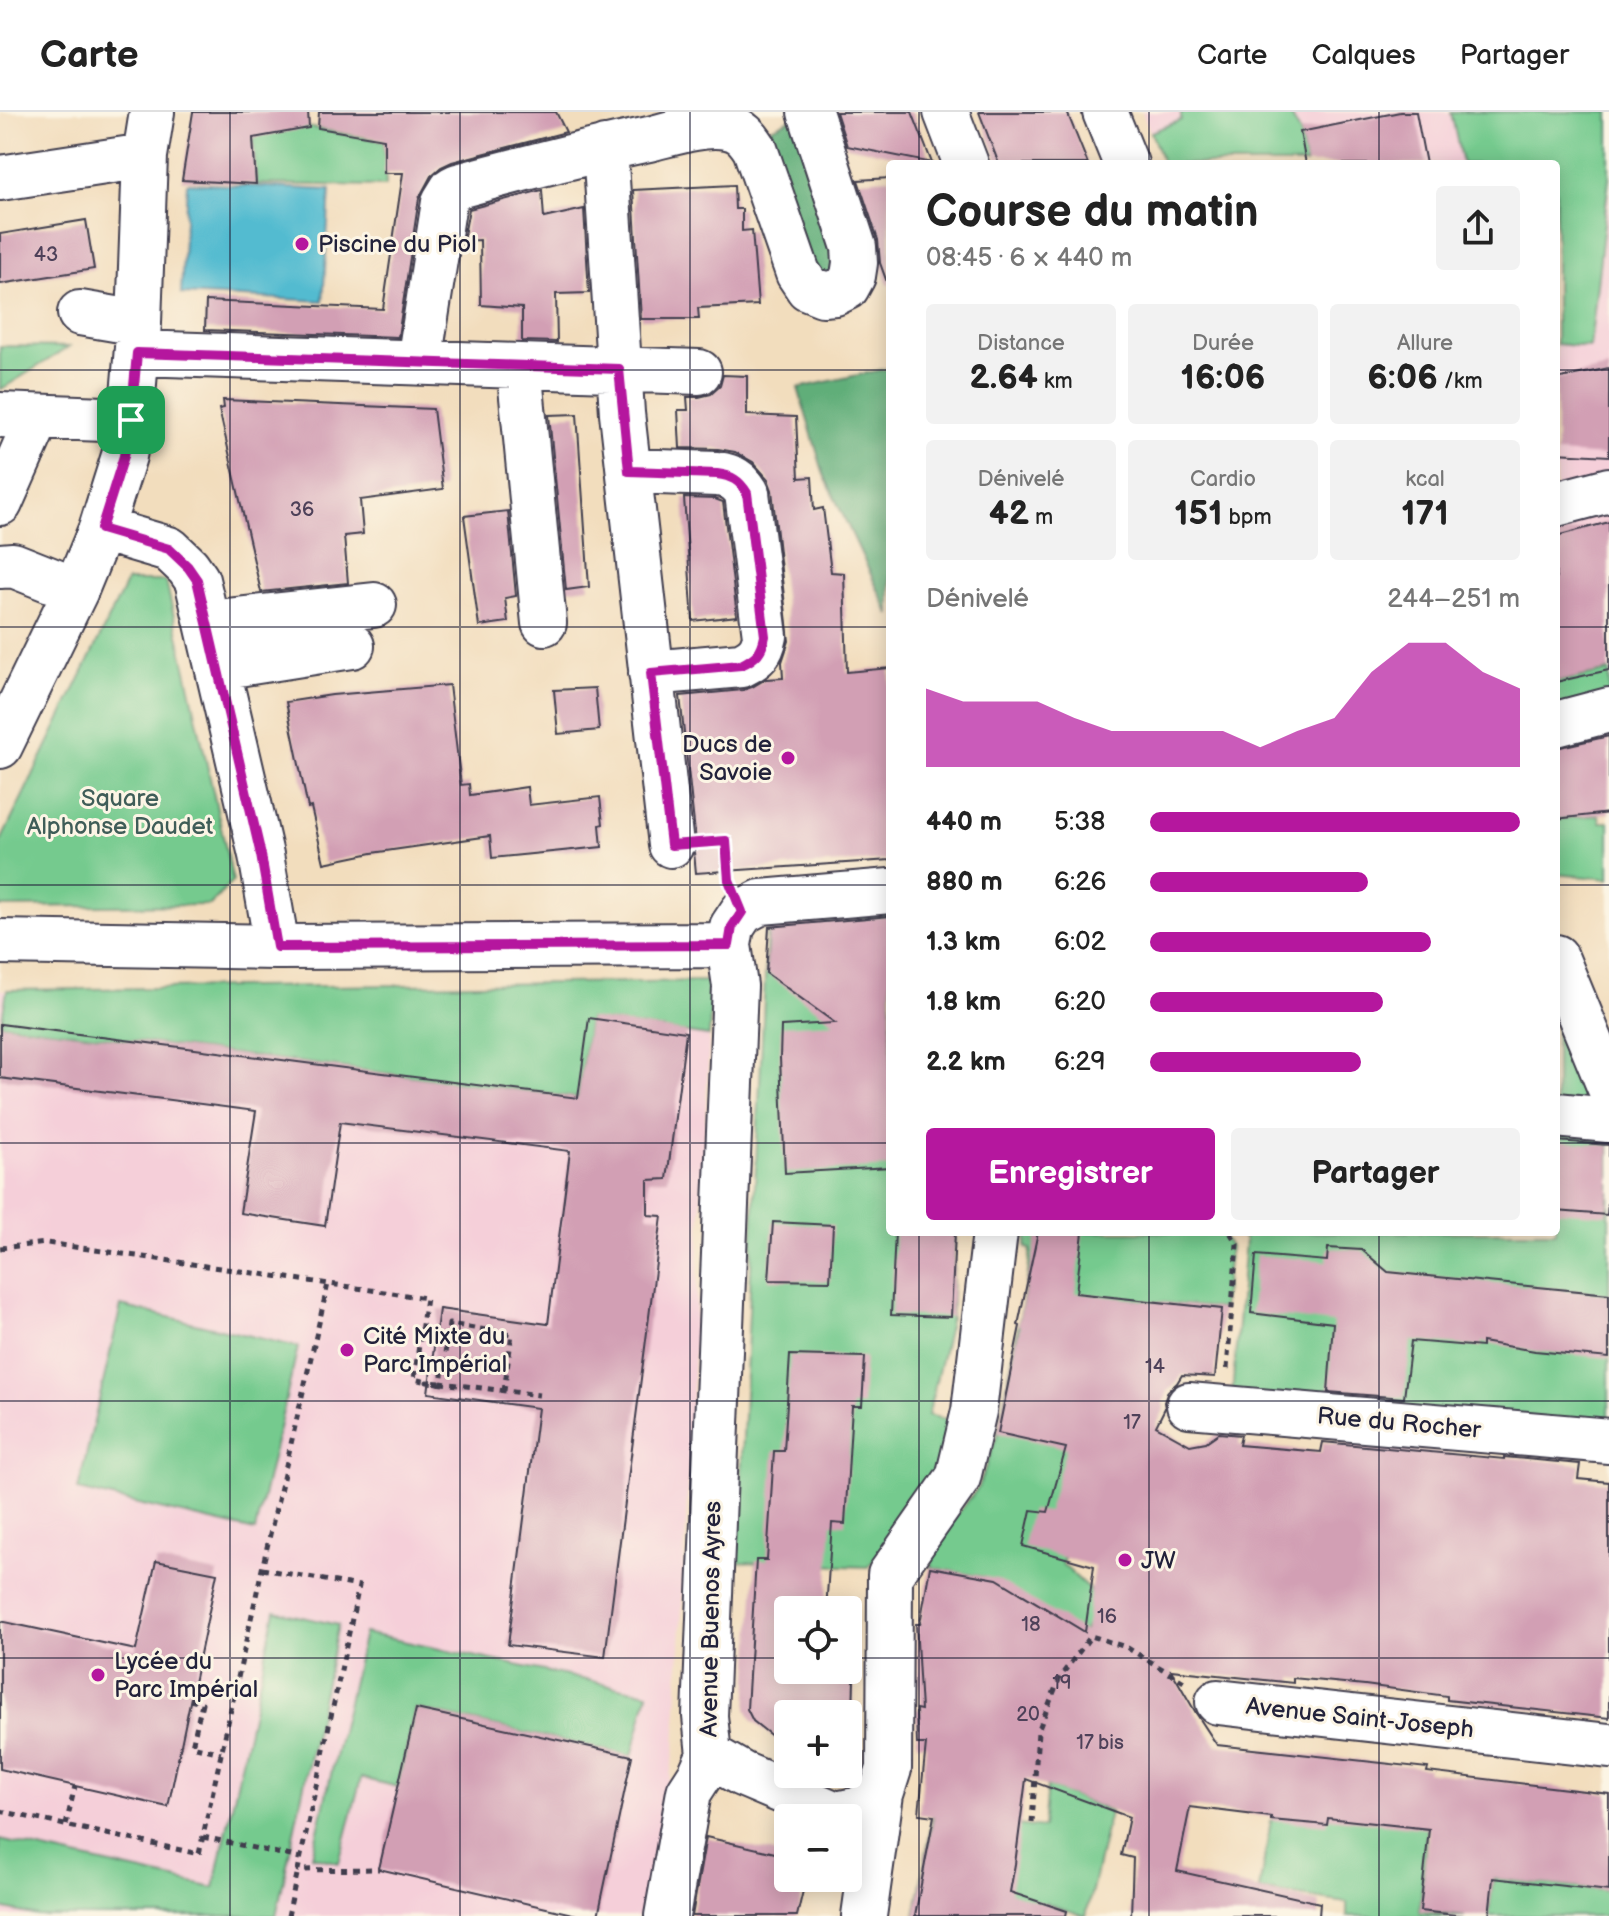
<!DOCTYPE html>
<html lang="fr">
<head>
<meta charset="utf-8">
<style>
  :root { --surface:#fff; --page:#f2f2f2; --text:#222; --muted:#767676; --line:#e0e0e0; --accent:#b5179e }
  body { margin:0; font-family:"Balsamiq Sans",sans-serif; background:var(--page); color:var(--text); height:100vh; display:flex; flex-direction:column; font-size:30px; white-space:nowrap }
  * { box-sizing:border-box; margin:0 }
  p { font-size:26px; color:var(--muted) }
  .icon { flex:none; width:44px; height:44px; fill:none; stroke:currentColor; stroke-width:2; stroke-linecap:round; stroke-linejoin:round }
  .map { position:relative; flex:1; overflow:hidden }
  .sheet { position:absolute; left:886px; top:48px; width:674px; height:1076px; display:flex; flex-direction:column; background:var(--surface); border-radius:8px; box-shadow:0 4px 20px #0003 }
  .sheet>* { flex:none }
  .buttons { position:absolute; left:774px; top:1484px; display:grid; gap:16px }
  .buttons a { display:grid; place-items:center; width:88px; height:88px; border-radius:8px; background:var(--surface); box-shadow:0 4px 20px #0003; font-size:40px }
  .pin { position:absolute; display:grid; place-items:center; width:68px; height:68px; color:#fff; margin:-34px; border-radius:16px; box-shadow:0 4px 12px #0006 }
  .round { display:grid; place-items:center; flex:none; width:84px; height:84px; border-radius:8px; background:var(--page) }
  .overview { display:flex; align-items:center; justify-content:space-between; height:136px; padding:0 40px }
  h1 { font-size:44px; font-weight:800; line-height:60px }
  .figures { display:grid; grid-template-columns:repeat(3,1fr); gap:12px; height:136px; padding:8px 40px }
  .figures div { display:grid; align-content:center; border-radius:8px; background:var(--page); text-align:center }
  .figures b { font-size:34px; font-weight:800 }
  .figures small { font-size:22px; font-weight:400 }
  .figures p { font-size:22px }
  .chart { height:224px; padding:16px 40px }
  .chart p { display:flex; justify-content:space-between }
  .chart svg { width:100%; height:144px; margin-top:8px; fill:var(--accent); opacity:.7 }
  .action { display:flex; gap:16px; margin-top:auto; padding:16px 40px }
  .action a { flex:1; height:92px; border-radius:8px; background:var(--accent); color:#fff; font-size:32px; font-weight:800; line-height:92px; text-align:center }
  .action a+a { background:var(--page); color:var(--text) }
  ul { padding:0 40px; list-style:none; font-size:26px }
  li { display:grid; grid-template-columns:128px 96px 1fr; align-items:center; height:60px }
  li i { height:20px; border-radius:10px; background:var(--accent) }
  header { display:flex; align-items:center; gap:48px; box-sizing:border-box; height:112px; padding:0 40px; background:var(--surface); border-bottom:2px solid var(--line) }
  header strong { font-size:38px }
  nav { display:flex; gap:44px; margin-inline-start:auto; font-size:28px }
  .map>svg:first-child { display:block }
</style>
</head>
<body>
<header>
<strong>Carte</strong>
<nav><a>Carte</a><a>Calques</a><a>Partager</a></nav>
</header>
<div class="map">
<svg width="1609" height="1804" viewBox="0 0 1609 1804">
  <rect width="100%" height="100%" fill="#fcf5e5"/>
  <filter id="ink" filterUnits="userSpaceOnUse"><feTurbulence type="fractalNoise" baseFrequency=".0125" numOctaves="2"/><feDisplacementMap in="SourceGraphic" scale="16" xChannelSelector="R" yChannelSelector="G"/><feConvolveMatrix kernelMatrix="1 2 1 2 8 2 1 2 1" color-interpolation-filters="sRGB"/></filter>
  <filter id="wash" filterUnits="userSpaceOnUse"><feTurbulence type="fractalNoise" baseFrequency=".006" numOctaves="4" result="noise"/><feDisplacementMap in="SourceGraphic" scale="32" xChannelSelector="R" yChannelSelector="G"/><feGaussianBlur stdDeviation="1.8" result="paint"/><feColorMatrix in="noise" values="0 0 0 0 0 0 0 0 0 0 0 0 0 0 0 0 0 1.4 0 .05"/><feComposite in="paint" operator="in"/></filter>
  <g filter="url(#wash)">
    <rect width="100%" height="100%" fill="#f2ddbd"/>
    <path fill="#f5cfd9" d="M1142,0H1609V410L1556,425V52H1164Z
      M712,869L675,1637L643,1804H0V878Z"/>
    <path fill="#75ca8e" stroke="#4c7664" stroke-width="2" d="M1181,0H1289L1300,20L1306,52H1163L1151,20L1181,8Z
      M1451,0H1609V66L1590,235L1556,232V52H1462Z
      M296,13L384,29L386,74L256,72L253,26Z
      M0,234L69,235L0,278Z
      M127,469H166L233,769L210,793L0,795V731Z
      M1609,559V582L1556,601V570Z
      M1599,703L1600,710H1609V767L1556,762V707Z
      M890,792V1120H955L951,1205L928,1303L958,1311L946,1361L868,1455L737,1450L768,803Z
      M712,869L709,924L589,907L578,986L1,912L7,878Z
      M1556,904L1593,978L1591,990L1556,995Z
      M1556,1020L1609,1028V1317L1232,1283L1245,1129L1240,1120H1556Z
      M1027,1120H1221L1230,1135L1222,1197L1117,1186L1075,1405L1062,1452L1090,1478L1096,1487L1092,1506L1060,1555L983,1465L930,1455L947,1415L978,1376L998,1321L1027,1169L1031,1137L1026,1136Z
      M121,1194L298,1235L255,1419L78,1378Z
      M275,1499L338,1513L276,1804H38L0,1796V1728L214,1776Z
      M364,1521L648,1581L632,1644L416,1597L398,1675L361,1666L339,1751L312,1744Z
      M1047,1674L1096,1693L1110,1700L1086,1804L1045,1791L1041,1804H915L933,1704L1043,1716Z
      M1330,1693L1427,1712L1420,1799L1465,1804H1347V1791L1259,1778L1271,1708Z
      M1493,1766L1609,1779V1804H1489Z"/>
    <path fill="#60ae79" stroke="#41685a" stroke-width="2" d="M706,0H753L759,16L767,18L799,3L845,156L828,178Z
      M890,256V503L824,363L798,276Z"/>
    <path fill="#53bbd0" stroke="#3a6e86" stroke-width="2" d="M187,71L330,78L323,189L181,182Z"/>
    <g id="blocks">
      <path fill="#d29fb4" d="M193,0H308L309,16L253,26L256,72L182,68Z
        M319,0H556L566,20L452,50L441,55L431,64L419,86L398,225L205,218L206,189L383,197L403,61H384V27L318,16Z
        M836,0H912L932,51L847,34Z
        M979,0H1067L1088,52H999Z
        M1400,0H1416L1426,52H1306L1300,20Z
        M890,66V173H888L880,151L878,128L858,68Z
        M734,73L735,97H742V119L752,118L758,193L698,196L699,207H641L633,78Z
        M542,78L544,106L584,97L589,181L556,182L557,230L522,229V196L481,193L480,128L463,129L469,97Z
        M86,108L94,157L0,172V122Z
        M1609,256V344L1556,341V267Z
        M723,263L747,264V303L796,305L799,366L812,365L814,398L823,396L831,460L844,461L847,560L890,556V748L696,761L694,740L696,730L680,584L743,578L752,575L766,567L783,566L782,550L789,529L772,378L768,367L753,350L735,340L718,337L680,336L678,298H688L687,285H699L711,282L720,274Z
        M223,288L433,297L443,377L360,388L363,422L344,424L348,471L261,480L219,297L224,296Z
        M577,302L589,475L566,478L549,303Z
        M684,386L715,387L723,390L737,504L693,509Z
        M508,399L516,484L505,486L508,510L479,514L464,404Z
        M1609,410V558L1556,570V424Z
        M449,573L461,673L469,672L470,683L527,675L529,693L600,685L603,712L600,713L602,735L492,746L490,724L372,741L324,751L311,695L308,696L286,590L332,583Z
        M595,576L599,618L558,622L554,578Z
        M1609,624V701L1556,707V636Z
        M890,804V1055L785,1061L780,946L781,914L835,911L766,861L769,815Z
        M589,906L686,920L667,1067L648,1068V1103L662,1104L605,1545L508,1533L538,1296L428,1281L439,1197L548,1212L570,1039L340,1010L325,1114L240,1101L256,999L0,966V912L578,986Z
        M1556,1029L1609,1033V1079L1607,1103L1556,1099Z
        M773,1110L833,1113L830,1169L769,1168Z
        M895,1120H955L951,1205L891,1203Z
        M1038,1120H1083L1076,1181L1222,1197L1215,1265L1182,1263L1177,1271L1168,1279L1164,1290L1165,1296L1156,1314L1190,1333L1206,1330L1219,1321L1241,1323L1239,1333L1321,1340L1323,1330L1504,1347V1345L1580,1352L1578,1367L1609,1370V1606L1447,1588V1584L1365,1573L1293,1566V1571L1171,1558L1196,1601L1217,1633L1428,1656L1427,1660L1609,1682V1779L1493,1766L1489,1804H1465L1420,1799L1429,1717L1328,1706L1327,1713L1271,1708V1705L1190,1695L1177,1759L1320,1791L1319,1804H1131L1133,1746L1121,1743L1129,1705L1026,1667L1015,1752L1010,1780L1067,1799L1066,1804H915L934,1704L919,1702L926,1632H917L916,1597L921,1598L916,1512H920L930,1455L997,1467L1085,1520L1094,1454L1023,1434L1031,1398L1048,1400L1066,1336L998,1321L1020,1214L1018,1213Z
        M1328,1136L1362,1138L1388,1160L1609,1182V1246L1535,1239L1482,1230V1235L1411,1229L1404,1286L1328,1280L1333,1211L1251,1201L1256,1143L1327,1149Z
        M790,1243L865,1245L862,1294H852L845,1412L832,1411L826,1498H788V1565L854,1567L853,1602H788V1637L753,1609L747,1597L756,1448H767L774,1339H784Z
        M156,1449L217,1461L168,1695L0,1657V1509L136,1538Z
        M416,1597L632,1644L598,1804H581L379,1757Z
        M706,1725L788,1744V1766H806L797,1804H692Z"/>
    </g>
  </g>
  <g filter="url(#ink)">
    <use href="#blocks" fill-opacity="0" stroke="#413e4e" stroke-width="2"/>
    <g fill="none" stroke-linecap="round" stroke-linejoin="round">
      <defs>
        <path id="minor" d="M946,0L966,52
          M1105,0L1126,52
          M605,36L622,301L671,733
          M0,66L145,44
          M80,201L139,211
          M137,241L699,260
          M419,250L444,90L452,77L458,74C521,57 585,40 649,27C673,21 702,11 727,15C741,17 748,26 755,37L798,161L808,176L823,182L835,181L847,175L853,164L855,151L854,135L810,0
          M519,254L544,511
          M0,303L131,308
          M629,359L717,362C732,364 739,368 747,381L765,524C762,540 756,546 741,553L651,561
          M0,391L38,305
          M1556,392L1609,378
          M101,417L169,437L188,455L197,468L261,743L277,835
          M0,454L13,453L76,478
          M208,511L374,493
          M219,555L352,534
          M1556,612L1609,598
          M0,634L76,478L101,417L124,344L131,308L139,211L145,44L152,0
          M890,779L761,790L742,800L732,815L729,833L735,874L705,1604L709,1643L742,1662L836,1702L860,1697L881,1682L889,1657L890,1463L958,1366L974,1299L995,1120
          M0,830L277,835L729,833
          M1556,845L1609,974
          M1556,1003L1609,1008
          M1189,1293L1609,1329
          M1218,1590L1609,1634
          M667,1804L689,1680L700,1663L709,1643
          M864,1804L881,1682"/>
      </defs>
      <use href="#minor" stroke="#413e4e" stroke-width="48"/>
      <path stroke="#413e4e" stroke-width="5" stroke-dasharray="6 6" stroke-linecap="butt" d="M712,730L726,729L729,764
        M0,1136L47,1131L426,1186L414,1267L427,1270
        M1227,1257L1237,1132L1230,1120
        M440,1271L427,1270L443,1272
        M504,1279L512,1222L449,1212L441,1271L539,1283
        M262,1457L359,1474L298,1758L379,1757
        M190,1588L202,1591L192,1634L221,1641
        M0,1699L199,1742L262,1457L328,1172
        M1032,1711L1038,1619L1060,1565L1091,1524L1126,1535L1184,1570
        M66,1713L75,1674
        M203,1725L300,1746
        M288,1804L298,1758"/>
      <use href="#minor" stroke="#fff" stroke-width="44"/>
    </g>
  </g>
  <g fill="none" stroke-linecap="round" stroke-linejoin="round" filter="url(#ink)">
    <defs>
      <path id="route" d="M137,241L619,257L629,359L717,362C732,364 739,368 747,381L765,524C762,540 756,546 741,553L651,561L671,733L726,729L729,768L742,800L732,815L729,833L277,835L261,743L197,468L188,455L169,437L101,417L124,344L131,308Z"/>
    </defs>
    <use href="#route" stroke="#fff" stroke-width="16"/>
    <use href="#route" stroke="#b5179e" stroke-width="10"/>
  </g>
  <path fill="none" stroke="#22223b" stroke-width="2" stroke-opacity="0.55" d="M230,0V1804M460,0V1804M690,0V1804M919,0V52M1149,0V52M1379,0V52M0,258H890M1556,258H1609M0,515H890M1556,515H1609M0,773H890M1556,773H1609M0,1031H890M1556,1031H1609M919,1120V1804M1149,1120V1804M1379,1120V1804M0,1289H1609M0,1546H788M848,1546H1609"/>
  <g fill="#b5179e" stroke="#fcf5e5" stroke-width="3">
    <circle cx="302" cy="132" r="8"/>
    <circle cx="788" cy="646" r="8"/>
    <circle cx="347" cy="1238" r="8"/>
    <circle cx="1125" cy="1448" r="8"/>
    <circle cx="98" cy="1563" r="8"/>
  </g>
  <g text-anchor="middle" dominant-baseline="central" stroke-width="6" stroke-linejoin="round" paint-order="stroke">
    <g font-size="20" fill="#4e4159">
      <text x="46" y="143">43</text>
      <text x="302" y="398">36</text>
      <text x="1155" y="1255">14</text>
      <text x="1132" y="1311">17</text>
      <text x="1107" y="1505">16</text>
      <text x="1031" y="1513">18</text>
      <text x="1062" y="1571">19</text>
      <text x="1028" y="1603">20</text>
      <text x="1100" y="1631">17 bis</text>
    </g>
    <g font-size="24" fill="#22223b" stroke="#fcf5e5" text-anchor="start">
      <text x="318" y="132">Piscine du Piol</text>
      <text x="772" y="632" text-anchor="end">Ducs de<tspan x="772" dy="28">Savoie</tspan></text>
      <text x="363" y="1224">Cité Mixte du<tspan x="363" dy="28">Parc Impérial</tspan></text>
      <text x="1141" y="1448">JW</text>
      <text x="114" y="1549">Lycée du<tspan x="114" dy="28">Parc Impérial</tspan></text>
    </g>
    <g font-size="24" fill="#3f5d58" stroke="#fcf5e5">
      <text x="120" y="686">Square<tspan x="120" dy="28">Alphonse Daudet</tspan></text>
    </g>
    <g font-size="24" fill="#22223b" stroke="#fcf5e5">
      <text transform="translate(1399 1311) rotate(5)">Rue du Rocher</text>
      <text transform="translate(711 1507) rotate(-89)">Avenue Buenos Ayres</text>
      <text transform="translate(1360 1606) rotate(6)">Avenue Saint-Joseph</text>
    </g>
  </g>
</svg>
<div class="buttons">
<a><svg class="icon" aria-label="locate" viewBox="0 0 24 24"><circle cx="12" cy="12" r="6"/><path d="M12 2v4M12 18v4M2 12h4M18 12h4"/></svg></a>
<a>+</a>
<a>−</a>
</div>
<div class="pin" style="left:131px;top:308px;background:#1e9e55"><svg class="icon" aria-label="arrive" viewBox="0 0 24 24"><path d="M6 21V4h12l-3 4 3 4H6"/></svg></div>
<section class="sheet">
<div class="overview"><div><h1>Course du matin</h1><p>08:45 · 6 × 440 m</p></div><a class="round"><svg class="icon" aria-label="share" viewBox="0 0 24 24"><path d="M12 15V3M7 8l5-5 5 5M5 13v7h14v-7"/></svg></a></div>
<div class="figures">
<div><p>Distance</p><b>2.64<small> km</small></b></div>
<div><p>Durée</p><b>16:06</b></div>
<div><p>Allure</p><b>6:06<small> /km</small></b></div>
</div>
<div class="figures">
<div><p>Dénivelé</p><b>42<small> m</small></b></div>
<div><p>Cardio</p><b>151<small> bpm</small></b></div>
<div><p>kcal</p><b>171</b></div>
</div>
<div class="chart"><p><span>Dénivelé</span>244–251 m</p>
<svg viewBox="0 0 160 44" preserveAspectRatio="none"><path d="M0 44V20L10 24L20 24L30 24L40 29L50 33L60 33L70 33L80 33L90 38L100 33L110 29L120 15L130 6L140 6L150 15L160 20V44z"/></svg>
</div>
<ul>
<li><b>440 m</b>5:38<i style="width:100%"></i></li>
<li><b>880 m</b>6:26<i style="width:59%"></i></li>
<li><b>1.3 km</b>6:02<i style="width:76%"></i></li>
<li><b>1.8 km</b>6:20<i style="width:63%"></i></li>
<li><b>2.2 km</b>6:29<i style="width:57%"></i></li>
</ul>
<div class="action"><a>Enregistrer</a><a>Partager</a></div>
</section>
</div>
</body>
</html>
